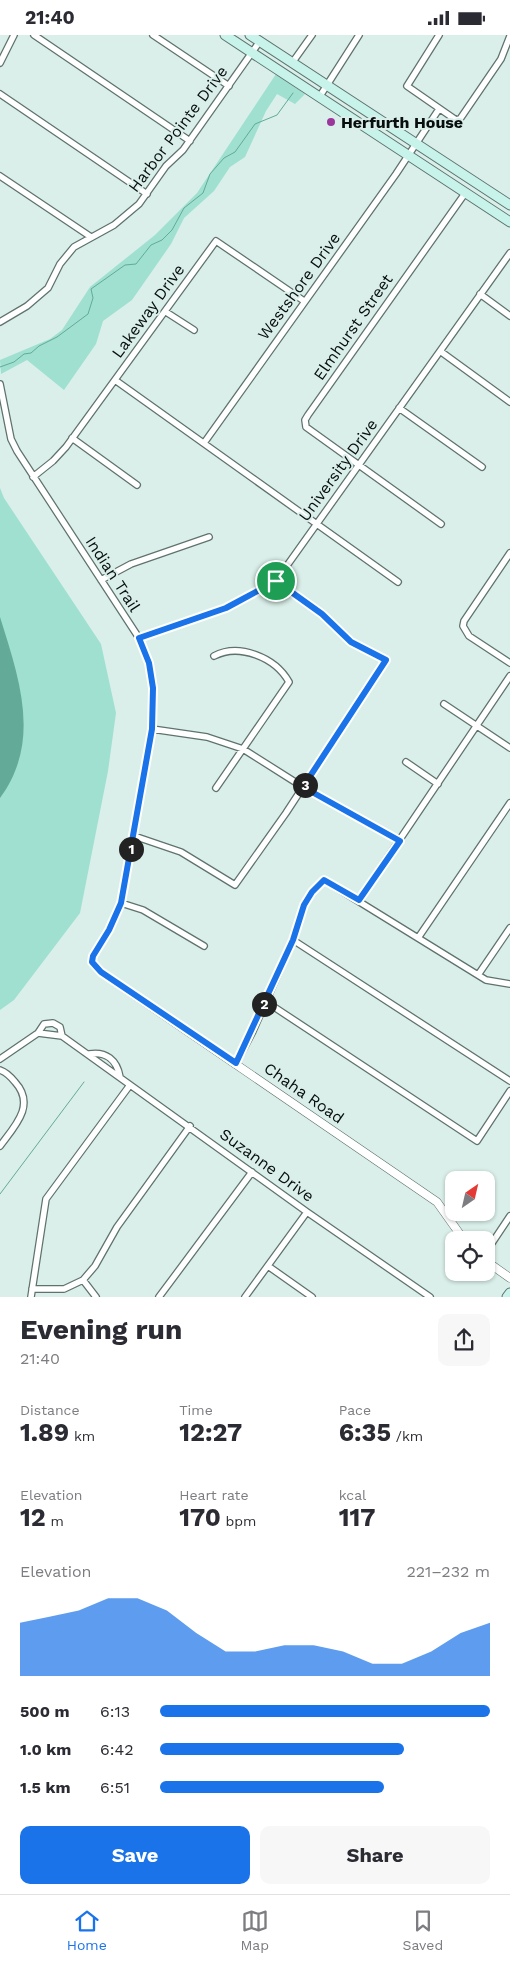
<!DOCTYPE html>
<html lang="en">
<head>
<meta charset="utf-8">
<style>
  :root { --surface:#fff; --page:#f7f7f7; --text:#2b2b33; --muted:#7c7c81; --line:#e1e1e2; --accent:#1a73e8 }
  body { margin:0; font-family:"Work Sans",sans-serif; background:var(--page); color:var(--text); height:100vh; display:flex; flex-direction:column; font-size:19px; white-space:nowrap }
  * { box-sizing:border-box; margin:0 }
  p { font-size:16px; color:var(--muted) }
  .icon { flex:none; width:28px; height:28px; fill:none; stroke:currentColor; stroke-width:2; stroke-linecap:round; stroke-linejoin:round }
  .map { position:relative; height:1262px; overflow:hidden }
  .drawer { display:flex; flex-direction:column; background:var(--surface); flex:1 }
  .drawer>* { flex:none }
  .needle { width:32px; rotate:34deg }
  .fabs { position:absolute; left:445px; top:1136px; display:grid; gap:10px }
  .fabs a { display:grid; place-items:center; width:50px; height:50px; border-radius:10px; background:var(--surface); box-shadow:0 1px 4px #0004; font-size:25px }
  .pin { position:absolute; display:grid; place-items:center; width:42px; height:42px; color:#fff; margin:-21px; border:2px solid #fff; border-radius:50%; box-shadow:0 1px 5px #0007 }
  .km { position:absolute; width:25px; height:25px; margin:-12px; border-radius:50%; background:#222; color:#fff; font-size:14px; line-height:25px; text-align:center }
  .round { display:grid; place-items:center; flex:none; width:52px; height:52px; border-radius:10px; background:var(--page) }
  .summary { display:flex; align-items:center; justify-content:space-between; height:85px; padding:0 20px }
  h1 { font-size:28px; font-weight:700; line-height:38px }
  .metrics { display:grid; grid-template-columns:repeat(3,1fr); gap:8px; height:85px; padding:5px 20px }
  .metrics div { display:grid; align-content:center }
  .metrics b { font-size:25px; font-weight:700 }
  .metrics small { font-size:14px; font-weight:400 }
  .metrics p { font-size:14px }
  .chart { height:140px; padding:10px 20px }
  .chart p { display:flex; justify-content:space-between }
  .chart svg { width:100%; height:90px; margin-top:5px; fill:var(--accent); opacity:.7 }
  .primary-button { display:flex; gap:10px; margin-top:auto; padding:10px 20px }
  .primary-button a { flex:1; height:58px; border-radius:10px; background:var(--accent); color:#fff; font-size:20px; font-weight:700; line-height:58px; text-align:center }
  .primary-button a+a { background:var(--page); color:var(--text) }
  ul { padding:0 20px; list-style:none; font-size:16px }
  li { display:grid; grid-template-columns:80px 60px 1fr; align-items:center; height:38px }
  li i { height:12px; border-radius:6px; background:var(--accent) }
  .status { display:flex; justify-content:space-between; align-items:center; height:35px; padding:0 25px; background:var(--surface); direction:ltr }
  .status svg { height:14px; fill:currentColor }
  .menu { display:flex; justify-content:space-around; align-items:center; height:70px; border-top:1px solid var(--line); background:var(--surface); font-size:14px; color:var(--muted) }
  .menu a { display:grid; justify-items:center; gap:2px }
  .menu .selected { color:var(--accent) }
  .map>svg:first-child { display:block }
</style>
</head>
<body>
<div class="status"><b>21:40</b><svg viewBox="0 0 49 12"><path d="M0 12V9h3v3zM5 12V6h3v6zM10 12V3h3v9zM15 12V0h3v12zM26 1h20v11H26zM47 4h2v5h-2z"/></svg></div>
<div class="map">
<svg width="510" height="1262" viewBox="0 0 510 1262">
  <rect width="100%" height="100%" fill="#daefe9"/>
  <path fill="#9fe0d0" d="M276,39L305,59L295,69L277,59L266,76L245,122L230,132L214,156L184,183L171,209L132,265L103,286L96,309L64,355L27,325L1,339L0,325L50,304L62,295L90,252L155,200L197,158Z
    M0,453L4,463L101,609L116,678L108,736L80,878L14,965L0,975Z"/>
  <path fill="#63aa99" d="M0,582C19,643 42,706 0,763Z"/>
  <g fill="none" stroke-linecap="round" stroke-linejoin="round">
    <path stroke="#63aa99" stroke-width="1" d="M0,332L14,327L24,319L31,318L39,311L57,302L88,279L93,263L91,254L125,230L136,229L151,210L162,205L172,195L184,173L203,158L210,139L224,123L235,117L255,89L277,80L293,58
      M0,1159L84,1047"/>
    <defs>
      <path id="minor" d="M34,0L190,106
        M153,0L229,51
        M439,0L407,51L456,85L460,84L501,24L510,1
        M0,28L14,0
        M292,28L312,0
        M0,59L147,159
        M320,61L359,0
        M0,141L91,202
        M480,259L510,281
        M166,277L194,295
        M0,287L27,271L48,253L60,229L74,212L114,190L139,169L166,131L183,115L260,6
        M440,316L510,367
        M115,345L398,547
        M0,349L11,404L17,416L139,603L149,628L153,653L152,694L121,868L109,895L93,921L92,927
        M399,373L482,432
        M72,403L137,450
        M204,408L396,139L439,74
        M33,442L53,426L66,412L216,206L304,266
        M441,489L306,392L305,385L308,380L466,157
        M510,518L464,586L463,591L469,601L510,628
        M101,545L131,529L209,502
        M139,603L226,573L276,546L510,218
        M214,621C239,608 275,622 289,647L216,753
        M444,669L510,713
        M152,694L207,702L243,714L303,752L400,806
        M406,727L438,749
        M134,801L181,817L235,850L286,778L386,625L351,607L322,579L276,546
        M359,865L510,641
        M121,868L143,875L204,911
        M418,903L510,768
        M293,905L510,1046
        M478,940L510,893
        M265,966L477,1106L510,1056
        M38,998L44,989L53,988L60,992L62,1001
        M89,1019C106,1016 117,1025 120,1042
        M0,1024L38,998L62,1001L307,1177L430,1262
        M236,1028L253,996L293,905L304,870L312,857L324,845L486,945L510,949
        M0,1035C6,1037 11,1042 15,1047C36,1070 15,1091 0,1111
        M486,1217L510,1181
        M268,1231L312,1262
        M83,1245L96,1262
        M32,1254H64L83,1245L95,1231L117,1192L190,1091
        M31,1262L46,1164L130,1050
        M159,1262L252,1137
        M245,1262L307,1177"/>
      <path id="tertiary" d="M92,927L101,937L437,1167L464,1205
        M486,1226L510,1243"/>
      <path id="secondary" d="M225,0L510,187
        M250,0L510,170
        M507,1262L510,1258"/>
    </defs>
    <use href="#minor" stroke="#5f726d" stroke-width="8"/>
    <use href="#tertiary" stroke="#5f726d" stroke-width="9"/>
    <use href="#secondary" stroke="#5f726d" stroke-width="11"/>
    <use href="#minor" stroke="#fff" stroke-width="5.5"/>
    <use href="#tertiary" stroke="#fff" stroke-width="8"/>
    <use href="#secondary" stroke="#c7f3eb" stroke-width="9"/>
  </g>
  <g fill="none" stroke-linecap="round" stroke-linejoin="round">
    <defs>
      <path id="route" d="M276,546L322,579L351,607L386,625L303,752L400,806L359,865L324,845L312,857L304,870L293,905L236,1028L101,937L92,927L93,921L109,895L121,868L152,694L153,653L149,628L139,603L226,573Z"/>
    </defs>
    <use href="#route" stroke="#fff" stroke-width="10"/>
    <use href="#route" stroke="#1a73e8" stroke-width="6"/>
  </g>
  <circle fill="#9a369c" stroke="#daefe9" stroke-width="2" cx="331" cy="87" r="5"/>
  <g text-anchor="middle" dominant-baseline="central" stroke-width="4" stroke-linejoin="round" paint-order="stroke">
    <g font-size="16" font-weight="bold" fill="#070e0d" stroke="#daefe9" text-anchor="start">
      <text x="341" y="87">Herfurth House</text>
    </g>
    <g font-size="16" fill="#070e0d" stroke="#daefe9">
      <text transform="translate(178 94) rotate(-53)">Harbor Pointe Drive</text>
      <text transform="translate(299 251) rotate(-54)">Westshore Drive</text>
      <text transform="translate(148 276) rotate(-54)">Lakeway Drive</text>
      <text transform="translate(353 292) rotate(-55)">Elmhurst Street</text>
      <text transform="translate(338 435) rotate(-54)">University Drive</text>
      <text transform="translate(113 539) rotate(57)">Indian Trail</text>
      <text transform="translate(304 1058) rotate(35)">Chaha Road</text>
      <text transform="translate(267 1130) rotate(36)">Suzanne Drive</text>
    </g>
  </g>
</svg>
<div class="fabs">
<a><svg class="needle" viewBox="-14 -14 28 28"><path d="M0-13l5 13h-10z" fill="#e53935"/><path d="M0 13l5-13h-10z" fill="#7c7c81"/></svg></a>
<a><svg class="icon" aria-label="locate" viewBox="0 0 24 24"><circle cx="12" cy="12" r="6"/><path d="M12 2v4M12 18v4M2 12h4M18 12h4"/></svg></a>
</div>
<div class="pin" style="left:276px;top:546px;background:#1e9e55"><svg class="icon" aria-label="arrive" viewBox="0 0 24 24"><path d="M6 21V4h12l-3 4 3 4H6"/></svg></div>
<b class="km" style="left:131px;top:814px">1</b>
<b class="km" style="left:264px;top:969px">2</b>
<b class="km" style="left:305px;top:750px">3</b>
</div>
<section class="drawer">
<div class="summary"><div><h1>Evening run</h1><p>21:40</p></div><a class="round"><svg class="icon" aria-label="share" viewBox="0 0 24 24"><path d="M12 15V3M7 8l5-5 5 5M5 13v7h14v-7"/></svg></a></div>
<div class="metrics">
<div><p>Distance</p><b>1.89<small> km</small></b></div>
<div><p>Time</p><b>12:27</b></div>
<div><p>Pace</p><b>6:35<small> /km</small></b></div>
</div>
<div class="metrics">
<div><p>Elevation</p><b>12<small> m</small></b></div>
<div><p>Heart rate</p><b>170<small> bpm</small></b></div>
<div><p>kcal</p><b>117</b></div>
</div>
<div class="chart"><p><span>Elevation</span>221–232 m</p>
<svg viewBox="0 0 160 44" preserveAspectRatio="none"><path d="M0 44V18L10 15L20 12L30 6L40 6L50 12L60 23L70 32L80 32L90 29L100 29L110 32L120 38L130 38L140 32L150 23L160 18V44z"/></svg>
</div>
<ul>
<li><b>500 m</b>6:13<i style="width:100%"></i></li>
<li><b>1.0 km</b>6:42<i style="width:74%"></i></li>
<li><b>1.5 km</b>6:51<i style="width:68%"></i></li>
</ul>
<div class="primary-button"><a>Save</a><a>Share</a></div>
</section>
<nav class="menu">
<a class="selected"><svg class="icon" aria-label="home" viewBox="0 0 24 24"><path d="M3 11l9-7 9 7M6 9v11h12V9"/></svg>Home</a>
<a><svg class="icon" aria-label="map" viewBox="0 0 24 24"><path d="M3 6l6-2 6 2 6-2v14l-6 2-6-2-6 2zM9 4v14M15 6v14"/></svg>Map</a>
<a><svg class="icon" aria-label="saved" viewBox="0 0 24 24"><path d="M7 4h10v16l-5-4-5 4z"/></svg>Saved</a>
</nav>
</body>
</html>
